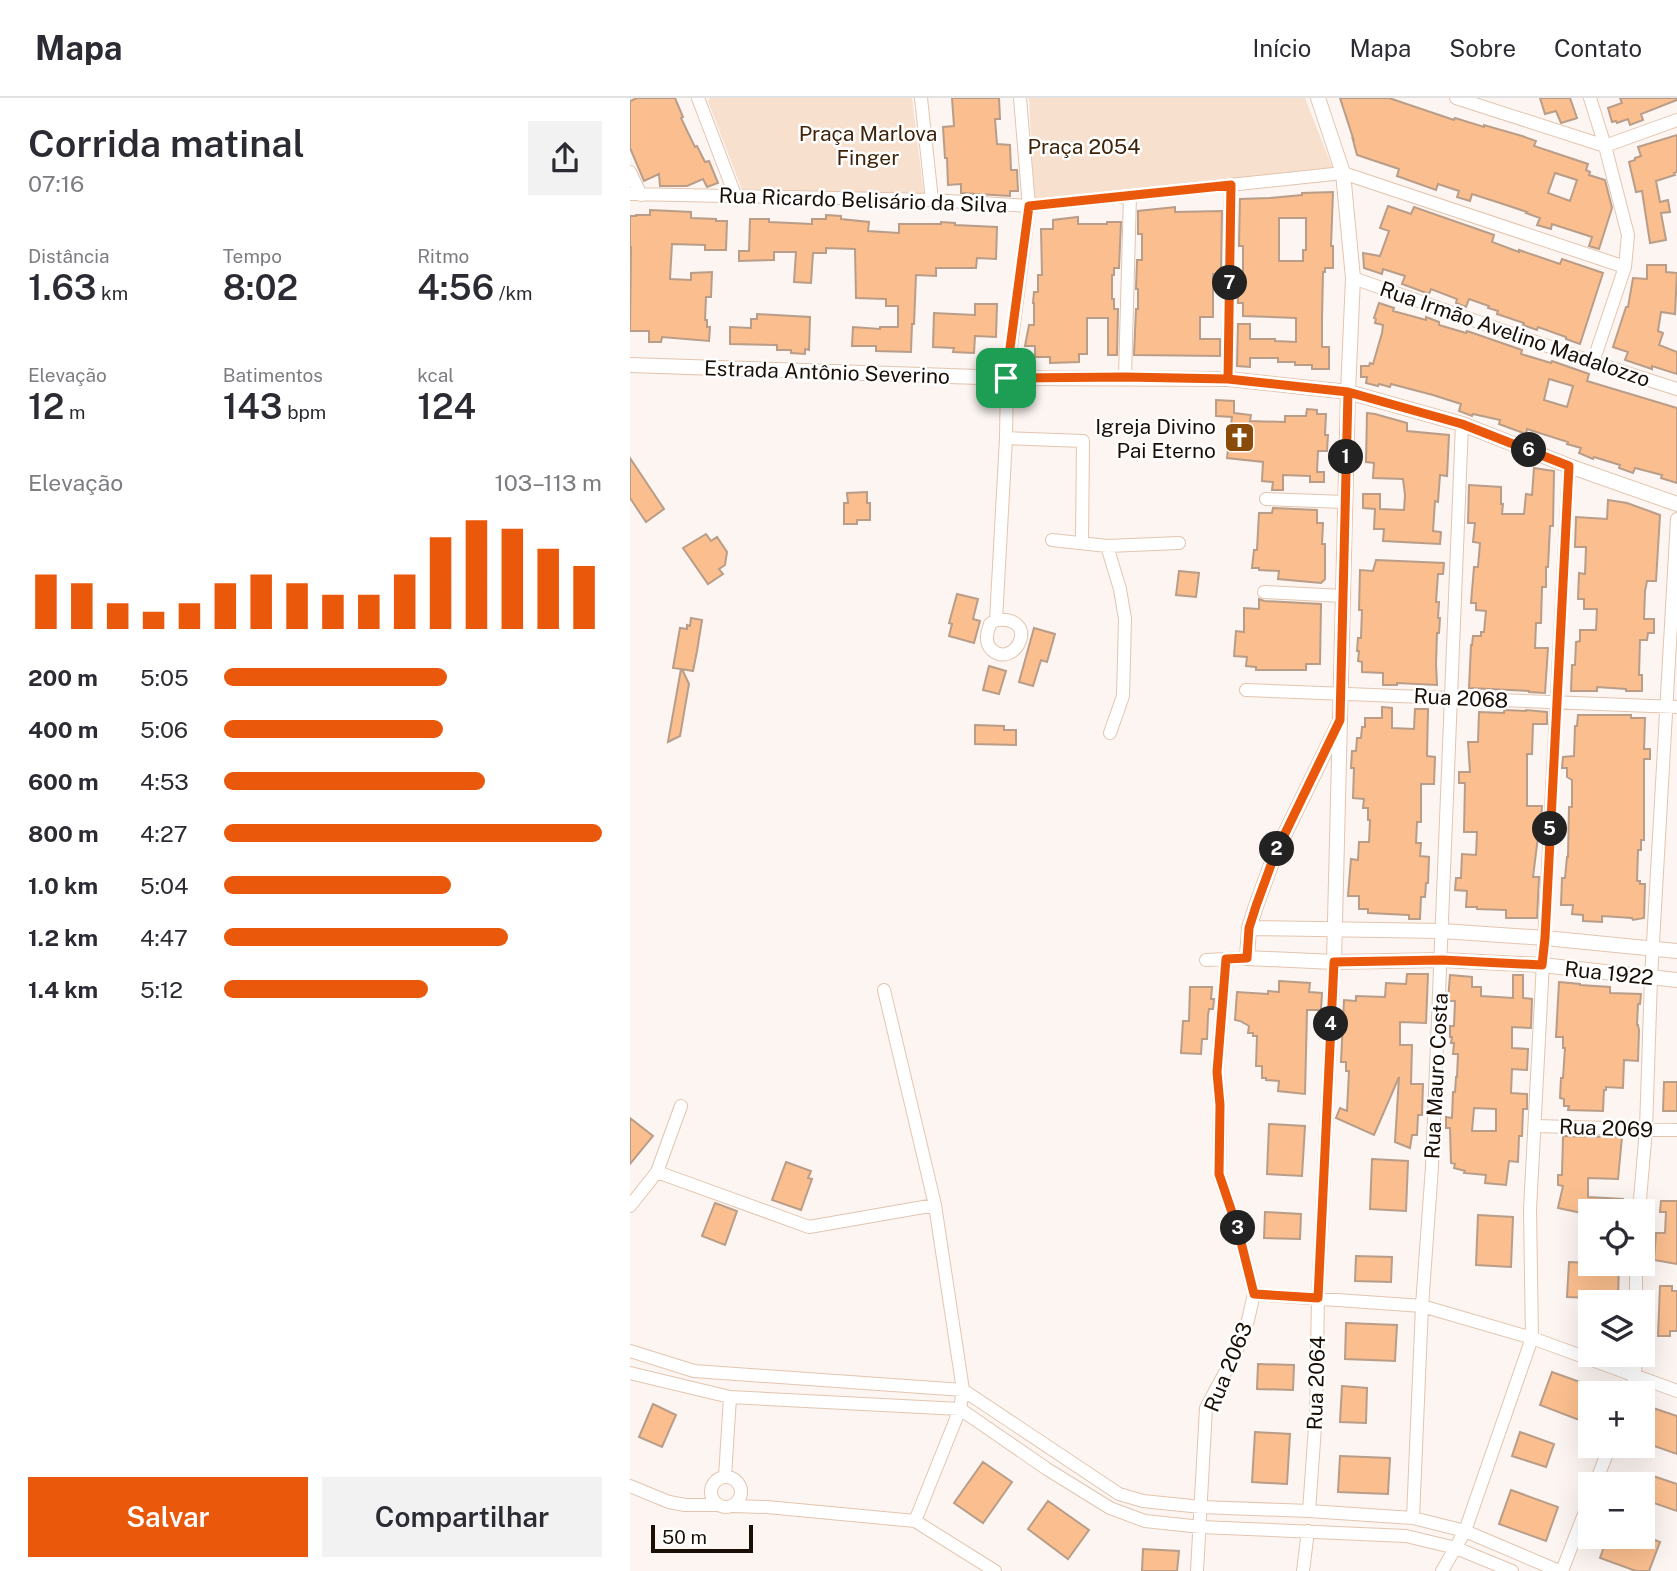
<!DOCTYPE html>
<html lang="pt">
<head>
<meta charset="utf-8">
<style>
  :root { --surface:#fff; --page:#f2f2f3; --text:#2b2b33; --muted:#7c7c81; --line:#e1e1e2; --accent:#ea580c }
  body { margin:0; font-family:"Public Sans",sans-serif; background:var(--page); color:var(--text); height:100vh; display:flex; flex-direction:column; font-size:26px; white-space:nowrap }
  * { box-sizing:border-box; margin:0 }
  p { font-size:23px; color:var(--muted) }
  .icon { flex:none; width:38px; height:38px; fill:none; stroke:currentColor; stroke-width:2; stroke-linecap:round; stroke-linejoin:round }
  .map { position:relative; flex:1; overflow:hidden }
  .sheet { display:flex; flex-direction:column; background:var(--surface); width:630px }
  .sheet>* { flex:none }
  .buttons { position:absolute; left:948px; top:1101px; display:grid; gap:14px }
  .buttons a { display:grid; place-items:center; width:77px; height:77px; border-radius:0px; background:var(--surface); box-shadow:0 7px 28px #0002; font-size:35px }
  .scale { position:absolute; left:21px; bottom:18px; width:102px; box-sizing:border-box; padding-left:7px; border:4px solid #190f07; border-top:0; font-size:19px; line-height:24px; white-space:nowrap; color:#190f07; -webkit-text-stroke:5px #fff; paint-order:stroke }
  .pin { position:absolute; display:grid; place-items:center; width:60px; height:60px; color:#fff; margin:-30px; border-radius:14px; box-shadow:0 4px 10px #0006 }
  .km { position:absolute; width:35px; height:35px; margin:-18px; border-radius:50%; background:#222; color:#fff; font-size:19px; line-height:35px; text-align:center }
  .round { display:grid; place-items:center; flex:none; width:74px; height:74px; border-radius:0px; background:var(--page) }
  .overview { display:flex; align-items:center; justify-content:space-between; height:119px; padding:0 28px }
  h1 { font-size:38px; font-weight:600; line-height:52px }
  .metrics { display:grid; grid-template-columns:repeat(3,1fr); gap:10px; height:119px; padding:7px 28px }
  .metrics div { display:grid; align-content:center }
  .metrics b { font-size:35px; font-weight:600 }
  .metrics small { font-size:19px; font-weight:400 }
  .metrics p { font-size:19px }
  .chart { height:196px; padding:14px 28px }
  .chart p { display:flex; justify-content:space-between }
  .chart svg { width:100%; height:126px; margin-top:7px; stroke:var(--accent); stroke-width:6 }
  .cta { display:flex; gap:14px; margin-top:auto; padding:14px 28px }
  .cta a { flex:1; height:80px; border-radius:0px; background:var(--accent); color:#fff; font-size:28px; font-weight:600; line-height:80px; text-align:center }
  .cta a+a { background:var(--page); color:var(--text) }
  ul { padding:0 28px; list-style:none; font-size:23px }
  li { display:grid; grid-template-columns:112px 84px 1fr; align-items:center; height:52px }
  li i { height:18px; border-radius:9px; background:var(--accent) }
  header { display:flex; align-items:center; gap:42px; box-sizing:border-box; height:98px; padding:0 35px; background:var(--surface); border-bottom:2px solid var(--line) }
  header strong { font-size:33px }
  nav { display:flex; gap:38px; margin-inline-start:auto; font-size:24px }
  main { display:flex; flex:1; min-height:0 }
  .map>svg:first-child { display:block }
</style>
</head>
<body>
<header>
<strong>Mapa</strong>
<nav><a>Início</a><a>Mapa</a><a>Sobre</a><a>Contato</a></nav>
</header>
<main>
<section class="sheet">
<div class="overview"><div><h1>Corrida matinal</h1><p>07:16</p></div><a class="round"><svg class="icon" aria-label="share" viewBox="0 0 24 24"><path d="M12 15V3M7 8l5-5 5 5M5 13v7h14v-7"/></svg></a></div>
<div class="metrics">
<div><p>Distância</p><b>1.63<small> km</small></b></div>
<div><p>Tempo</p><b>8:02</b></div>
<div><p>Ritmo</p><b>4:56<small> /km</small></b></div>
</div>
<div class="metrics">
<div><p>Elevação</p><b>12<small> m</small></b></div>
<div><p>Batimentos</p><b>143<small> bpm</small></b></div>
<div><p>kcal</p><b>124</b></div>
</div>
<div class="chart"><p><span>Elevação</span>103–113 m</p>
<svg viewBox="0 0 160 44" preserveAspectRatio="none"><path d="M5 44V25M15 44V28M25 44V35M35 44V38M45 44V35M55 44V28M65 44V25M75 44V28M85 44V32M95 44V32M105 44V25M115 44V12M125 44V6M135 44V9M145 44V16M155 44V22"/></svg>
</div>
<ul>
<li><b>200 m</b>5:05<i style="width:59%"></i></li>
<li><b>400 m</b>5:06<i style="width:58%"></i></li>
<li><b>600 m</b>4:53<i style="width:69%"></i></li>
<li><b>800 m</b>4:27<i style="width:100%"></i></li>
<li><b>1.0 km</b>5:04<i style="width:60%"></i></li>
<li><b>1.2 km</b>4:47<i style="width:75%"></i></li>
<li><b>1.4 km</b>5:12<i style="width:54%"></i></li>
</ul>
<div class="cta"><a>Salvar</a><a>Compartilhar</a></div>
</section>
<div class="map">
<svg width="1047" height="1473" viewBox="0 0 1047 1473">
  <rect width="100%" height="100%" fill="#fcf5f1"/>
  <path fill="#f7e0ce" d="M80,0H282L294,97L112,92L78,3Z
    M399,0H675L703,71L404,101Z"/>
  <path fill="#fbbf8f" stroke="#b99d88" stroke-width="2" fill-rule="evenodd" d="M7,0H45L53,19L51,20L62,43L65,49L67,48L75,64L79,63L88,85L77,89L73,81L57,88H30L29,76L14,83L0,50V3Z
    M322,0H369L370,21H365L367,46L380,47L381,72H387L388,93H380V98L331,95V86L318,87L317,60H315L313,29L324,28Z
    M710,0H759L824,22L825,20L854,29V27L892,38L906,43L904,48L958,66L956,72L960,74L959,77L975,82L982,110L969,151L959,148L962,139L922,126L921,131L907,127L910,120L896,115L897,114L867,104L842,96L840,103L827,99L829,93L808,86L806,92L767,78L769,71L727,57L723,42L724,43ZM925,75L947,82L940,103L918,95Z
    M910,0H940L947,20L931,25L926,13L915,16Z
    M990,0H1047V2L1011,16L1013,22L1000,27L998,21L987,25L986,23L982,24L978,10L992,5Z
    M1047,37V74L1044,75L1045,77L1026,83L1030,104L1038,102L1040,114L1031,115L1036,142L1020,145L1012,93L1006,94L999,64L1005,62V60L1011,58L1008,49Z
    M703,94L701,148H703V170H695V174H693L692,220V249H699V271H682V267H665V264H648V260H620V269L607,268L608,226H620V241H645V243L666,244V220L613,218V205H608V185H613V148H609L610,101L639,100L672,97V95ZM649,120H676V152H673V163H649Z
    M758,108L781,116L784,109L864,137L862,144L889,154V152L930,166L932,161L973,175L950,246L936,241V239L908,229L907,232L893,227L894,225L867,216L868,213L858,210L859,208L839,201L836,209L826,205L827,201L801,191L799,196L772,186L775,178L753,171L752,176L734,170L733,155L750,158L759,133L750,130Z
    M545,109V114L592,113L591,176H583V219H570V241H590V258L504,257L506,211H508V191H506L507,162H512V136H508V113Z
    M20,112L61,114V120L86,121V123H97L96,152H75V147L42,146L40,181L61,182V175L82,174L81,199H76L75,222H77V229H80L79,243L32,239L31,244H19V233H0L1,149H0V118H6V117H20Z
    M196,117L211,118V121L239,124L238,133L269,135V126H311V124L325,125V127L367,129L366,161L347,160L346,170H306V178L286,177L284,226H282L281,254L246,253V248H222L223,229L250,231V229H268V208H256V201L226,200L225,151L196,150V155H183L181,185L164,184L166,154H144V162L109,163V153H119L120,121H139V124L182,126V121H196Z
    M448,119V126H477V124H491L489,170H484V177H482V201H484V211H488L487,257H478V220H457V256H449V264L420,265V259H405V248H395L399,227H404V205H403L404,194H408V177H412L411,131H423V122Z
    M1017,167H1036V174L1047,175L1045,216L1031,214L1028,233L1033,235L1029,247L1047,254V276L1022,268V271L995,262L998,254L983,249L996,209H998L1003,180L1017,181Z
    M749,205L764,210L763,213L796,222V219L809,224V227L836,235L837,233L892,252L891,256L921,265L922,263L959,276L957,283L1047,310V385L1031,380L1032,377L1005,370L1003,375L989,370L990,367L964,359L963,361L949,355L951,350L937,346L938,344L897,331L896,336L869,326L870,322L843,316L842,318L829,313L831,306L803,297L761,286L760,289L749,286L748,288L736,285L737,279H731V268H739L740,265L743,266L752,235L753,227L745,225L746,221L744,220ZM919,281L943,288L937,309L914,302Z
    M345,206H367L366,239L345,238L344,255L323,254L324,250L303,249L304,215L345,217Z
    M127,216L180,219L179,252L175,251V256L161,255V252H147V247H145L100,246V229L121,230V221H127Z
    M586,302L604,303V315L621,317L620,323L655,324V318H676L677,311L687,312V316H696L695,337H698L697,353H688L687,374H694V384H680V378L653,377V392H642L643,384L632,383L633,364L597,360L602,319L586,318Z
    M737,315L745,316L777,325V333L819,337L817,378L810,377L808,404L805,403L803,433L811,434L810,446L753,443L754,431H744L745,411L733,410V396H750V411L774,412L775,397L773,381L743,380L744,365L736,364Z
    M0,360L34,411L16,424L0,400Z
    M904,370L924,373L923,428H920L918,469H916V489H912L911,525H906L905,550H918L915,595L899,594V593L839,590L841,547H842L843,538H851V534H854L856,513L846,512V505H841L844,469H848L850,445L843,444L845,425H838L839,387L871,389V406H873L872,416H894L896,396L902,397Z
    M237,394V405H240V422H227V426H214V405H218L217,395Z
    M978,402L997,405L1030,417L1026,483H1017L1015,493L1014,521H1024V535H1018L1017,542H1010L1009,577H1012V593H996V591L967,589V593H941L942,567H945L946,544L950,543V532H966L967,511H954V501H948L949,475L955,476L956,449H945L946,419L977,421Z
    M643,410L687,412V425H693L692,446H695V481L691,485L648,481L649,473L629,472V470H622L624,452H627L629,415H642Z
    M76,436L81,443L87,439L97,454L95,467L89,471L93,476L78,486L53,450Z
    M746,462L814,465L813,476H808L806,504H809L808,520H810L809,535H807L806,566L807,587L767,585V587H753V575L732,574V564L728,563L729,553H727L728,540H731L732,512H729L730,472L743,473Z
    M549,473L569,475L566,499L546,497Z
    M327,496L348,501L343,521L350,523L344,545L319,538L322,526L319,525Z
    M629,501L634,503L691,506L690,566H676V572H626V569L616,568L617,559L604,558L606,533L614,534V510L629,511Z
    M61,520L72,522L67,553L63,573L52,571L59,586L50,638L38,644L51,571L43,570L50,530L57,531V527L60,528Z
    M404,530L425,536L417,564L411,562L403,588L389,584Z
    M359,568L376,573L369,596L353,592Z
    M752,609L762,610V630L784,631L785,611H798L797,658L805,659L804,686H791V724H787L786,745H791L790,758L799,759L798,785H796L795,799H791L790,821H779V817L738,815V811H729V798H718L721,761L728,762L729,744H739L740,722H738V710H733L734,701L723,700L724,670H721L722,653H726L727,640H731L732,629H735V620H752Z
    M874,612L896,613V612L917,614V626H903L902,656H897V708H912L910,739H908L903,779H909L907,820H876V812L847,811V809H836L837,793L825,792L826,780H831L832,756L846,757L847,734H834L835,685H829V674H840L838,644H848L849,614L874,615Z
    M948,617H1001V620H1015L1014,651H1020V661H1014V742H1011V752H1008L1007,783H1010V786H1015L1014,820L1003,822L1002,820L972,818V824L953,823V817L942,816L943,807H931L932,780H935L937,759H938L939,709H942V682L937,679V670H932L933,659L944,658L945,628H947Z
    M345,627L374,628V632H386V647L345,646Z
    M777,876H798L796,925L770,924V947H782L781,986H793L792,1017H788L787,1037H782L780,1050L765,1044L769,979L744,1037L706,1020L710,1010L717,1013L719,973H716V964H711L714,902L726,903V898L755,899L756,885L776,886Z
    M820,877L842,879V889H851V898L883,900V877H893V900L902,901L901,930L882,929V950L898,951L897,972L882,971L881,995L897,996V1011H893L892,1038H889L888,1064L879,1063L876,1087L855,1085L856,1077L834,1075L835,1073L824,1070L825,1066L821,1065L820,1030H816V1019L822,1020L823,994H825L826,979H827L828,956H823L824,945H821L822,939H820V928H824L825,903H818ZM844,1010L866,1011V1033H842Z
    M649,883L680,885L679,894L692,895L691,912H677L675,996L648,993L649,983L636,982V980H632V968H626L627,938H623V935H618L619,928L610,923L605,922L607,894L638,896V893L649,894Z
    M929,884L950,886V887L980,889V895L1011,896L1010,906H1008L1007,927H1008L1009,932L1008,963L994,962L993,990L976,989V992H974L973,1013L938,1012L939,1008H934V1001L930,1000L931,980H933L935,950H933V939H926Z
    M560,889H582L581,901H584L583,911H579L578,917L577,941H572L571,956L551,955L553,923H559Z
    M1034,984H1047V1013H1033Z
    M0,1020L23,1038L0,1066Z
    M639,1026L675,1028L672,1078L637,1076Z
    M933,1038L992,1039L988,1081L958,1080V1099L993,1101L992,1113H961V1117L928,1110L933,1088L928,1087V1077H932Z
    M742,1061L778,1063L776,1113L740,1111Z
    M156,1064L181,1073L178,1080L182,1081L171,1112L142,1102Z
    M1031,1103H1047V1166L1024,1162L1026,1135H1035L1036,1114H1030Z
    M85,1105L107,1113L95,1147L72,1138Z
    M635,1114L671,1116L670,1141L634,1140Z
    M848,1117L883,1119L881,1169L846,1167Z
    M726,1158L762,1159L761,1184L725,1183Z
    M939,1164L989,1166L988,1201L937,1199Z
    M1030,1188H1042V1193H1047V1233H1040V1238H1028Z
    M716,1225L767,1227L765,1263L715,1261Z
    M628,1266L664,1267L663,1292L627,1291Z
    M922,1274L961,1288V1315L957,1325L910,1307Z
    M712,1288L737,1290L736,1325L710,1324Z
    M23,1306L46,1317L32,1349L9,1339Z
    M1023,1310L1047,1318V1356L1013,1344V1338Z
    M625,1334L660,1336L657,1386L622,1384Z
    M890,1334L924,1346L916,1369L882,1358Z
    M710,1358L760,1360L758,1396L708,1394Z
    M353,1364L382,1384L353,1425L324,1405Z
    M1023,1378L1047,1386V1413L1015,1402Z
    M881,1392L928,1409L916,1443L869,1426Z
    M418,1403L459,1432L438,1461L398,1431Z
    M978,1438H1015L1030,1444L1019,1473H1006L970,1460Z
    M513,1451L549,1453L547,1473H512Z"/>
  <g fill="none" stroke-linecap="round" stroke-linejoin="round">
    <defs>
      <path id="minor" d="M68,0L105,97
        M291,0L302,102
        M826,0L975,48L1047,22
        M960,0L975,48L998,137L995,169L963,264
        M0,74L11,97
        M0,96L302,102L399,108L713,75L995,169
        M723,180L963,264L1047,291
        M495,279L500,97
        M598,281L601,87
        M376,340L453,343L452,445
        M636,401L715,404
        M422,442L477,448L549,445
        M477,448L490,491L495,521L493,598L480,635
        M634,494L713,498
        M366,522C412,518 385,572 362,552C354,544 357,535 360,526L366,522L376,340L377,280L399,108L390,0
        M616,592L1047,609
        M576,862L617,860
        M254,892L305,1107L333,1292L330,1311L285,1423
        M905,1028L1047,1032
        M27,1074L179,1129L305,1107
        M0,1108L27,1074L51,1008
        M1009,1113L1016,1031L1021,880L1047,421
        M624,1196L792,1208L902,1240L1047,1293
        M1006,1204V1166
        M0,1253L64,1273L333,1292L489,1396L513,1403L571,1409L679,1413L783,1420L835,1433L929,1473
        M0,1275L100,1299L330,1311L417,1371L480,1410L515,1423L571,1429L776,1438L826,1450L882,1473
        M999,1295L1005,1279L1006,1256
        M81 1394a15 15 0 1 1 30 0a15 15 0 1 1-30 0Z
        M95,1379L100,1299
        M965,1386L980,1348
        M0,1388L39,1404L55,1407H87
        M102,1408L137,1409L285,1423L365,1473
        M679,1413L686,1315L688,1200L704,864
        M783,1420L792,1208L802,1069L832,326
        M567,1473L576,1310L606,1254L618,1222L624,1196L608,1132L589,1076L590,1007L587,974L596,861
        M673,1473L678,1433
        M812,1473L835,1433L902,1240L900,1112L939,368
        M932,1473L961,1398"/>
      <path id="tertiary" d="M688,0L713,75L723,180L718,294L704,864
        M0,267L377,280L598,281L718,294L832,326L939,368L1047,406
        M708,627L645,756L626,808L619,830L617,860L704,864L812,862L912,867L1047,882
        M619,830L812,833L915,840L1047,853"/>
    </defs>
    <use href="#minor" stroke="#e3c5af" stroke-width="14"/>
    <use href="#tertiary" stroke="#e3c5af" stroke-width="16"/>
    <use href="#minor" stroke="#fff" stroke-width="12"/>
    <use href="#tertiary" stroke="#fff" stroke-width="14"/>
  </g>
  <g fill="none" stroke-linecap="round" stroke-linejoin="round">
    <defs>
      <path id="route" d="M376,280L495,279L598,281L718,294L710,622L645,756L626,808L619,830L617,860L596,861L587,974L590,1007L589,1076L608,1132L624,1196L688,1200L704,864L812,862L912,867L915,840L939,368L832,326L718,294L598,281L601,87L399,108L376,280"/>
    </defs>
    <use href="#route" stroke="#fff" stroke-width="14"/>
    <use href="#route" stroke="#ea580c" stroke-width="9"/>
  </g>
  <defs>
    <symbol id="church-square" viewBox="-11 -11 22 22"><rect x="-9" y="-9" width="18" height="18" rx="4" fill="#884b09" stroke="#fff"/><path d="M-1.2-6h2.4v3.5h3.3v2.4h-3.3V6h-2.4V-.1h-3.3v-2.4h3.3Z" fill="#fff"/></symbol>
  </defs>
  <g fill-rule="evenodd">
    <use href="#church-square" x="592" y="322" width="35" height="35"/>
  </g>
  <g text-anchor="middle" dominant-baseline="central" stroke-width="5" stroke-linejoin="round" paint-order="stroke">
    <g font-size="21" fill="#402308" stroke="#fff">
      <text x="238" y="35">Praça Marlova<tspan x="238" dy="24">Finger</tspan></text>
      <text x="454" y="48">Praça 2054</text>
    </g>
    <g font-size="21" fill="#190f07" stroke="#fff">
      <text transform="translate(233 102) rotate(2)">Rua Ricardo Belisário da Silva</text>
      <text transform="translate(885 236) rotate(19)">Rua Irmão Avelino Madalozzo</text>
      <text transform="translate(197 274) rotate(2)">Estrada Antônio Severino</text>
      <text transform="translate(831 600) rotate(3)">Rua 2068</text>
      <text transform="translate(979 875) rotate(6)">Rua 1922</text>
      <text transform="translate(806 978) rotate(-87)">Rua Mauro Costa</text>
      <text transform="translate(976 1030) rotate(2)">Rua 2069</text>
      <text transform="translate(598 1269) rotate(-68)">Rua 2063</text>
      <text transform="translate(686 1285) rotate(-88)">Rua 2064</text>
    </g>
    <g font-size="21" fill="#190f07" stroke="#fff" text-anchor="end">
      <text x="586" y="328">Igreja Divino<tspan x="586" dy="24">Pai Eterno</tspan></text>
    </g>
  </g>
</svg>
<div class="buttons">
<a><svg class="icon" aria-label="locate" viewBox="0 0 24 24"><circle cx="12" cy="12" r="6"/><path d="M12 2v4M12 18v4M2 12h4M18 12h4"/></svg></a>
<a><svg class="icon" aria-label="layers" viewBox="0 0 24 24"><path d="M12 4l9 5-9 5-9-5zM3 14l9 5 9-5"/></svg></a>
<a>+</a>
<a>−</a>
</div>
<div class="scale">50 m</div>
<div class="pin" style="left:376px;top:280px;background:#1e9e55"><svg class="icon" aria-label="arrive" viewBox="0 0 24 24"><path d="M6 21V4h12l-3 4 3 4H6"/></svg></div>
<b class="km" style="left:716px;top:359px">1</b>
<b class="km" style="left:647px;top:751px">2</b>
<b class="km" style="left:608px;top:1130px">3</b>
<b class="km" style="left:701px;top:926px">4</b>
<b class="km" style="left:920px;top:731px">5</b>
<b class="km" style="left:899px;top:352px">6</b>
<b class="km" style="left:600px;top:185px">7</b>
</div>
</main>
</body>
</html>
